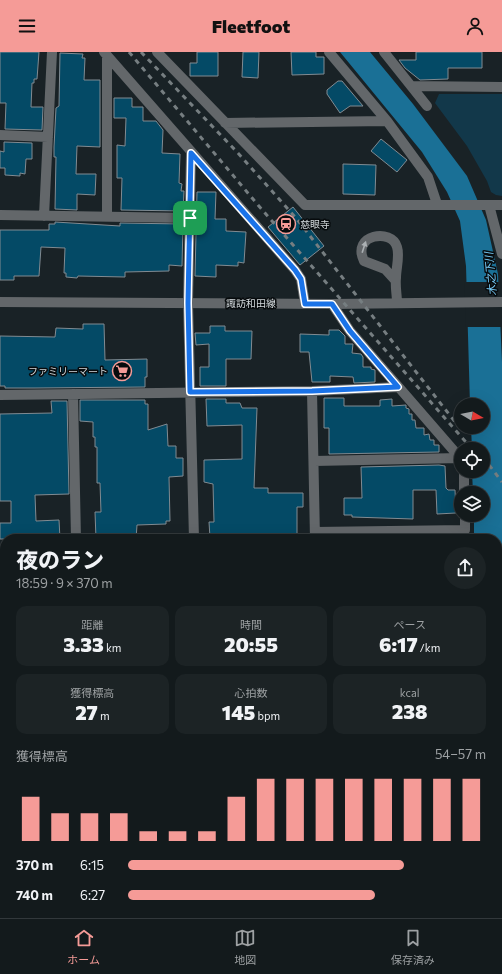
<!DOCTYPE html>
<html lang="ja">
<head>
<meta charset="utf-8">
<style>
  :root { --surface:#131a1c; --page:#1c2325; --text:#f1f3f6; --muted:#9da1a3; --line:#32383b; --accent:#f59b97 }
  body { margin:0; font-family:Commissioner,"Noto Sans JP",sans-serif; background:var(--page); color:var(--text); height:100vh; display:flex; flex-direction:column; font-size:15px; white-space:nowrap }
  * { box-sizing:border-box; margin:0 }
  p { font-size:13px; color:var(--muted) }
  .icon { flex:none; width:22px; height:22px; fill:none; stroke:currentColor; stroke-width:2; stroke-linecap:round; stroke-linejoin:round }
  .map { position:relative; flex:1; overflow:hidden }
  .side { position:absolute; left:0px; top:482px; width:502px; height:384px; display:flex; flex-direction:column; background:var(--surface); border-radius:16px 16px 0 0; box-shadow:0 4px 16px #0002,0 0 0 1px var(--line) }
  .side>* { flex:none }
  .needle { width:26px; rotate:100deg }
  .controls { position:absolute; left:454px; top:346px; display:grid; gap:8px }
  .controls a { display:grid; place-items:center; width:36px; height:36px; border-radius:50%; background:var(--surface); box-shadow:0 4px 16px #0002,0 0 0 1px var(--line); font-size:20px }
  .pin { position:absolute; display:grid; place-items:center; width:34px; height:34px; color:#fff; margin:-17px; border-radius:8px; box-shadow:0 2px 6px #0006 }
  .round { display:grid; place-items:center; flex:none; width:42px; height:42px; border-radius:21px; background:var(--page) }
  .overview { display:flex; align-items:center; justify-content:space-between; height:68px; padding:0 16px }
  h1 { font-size:22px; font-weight:800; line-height:30px }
  .metrics { display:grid; grid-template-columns:repeat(3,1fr); gap:6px; height:68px; padding:4px 16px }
  .metrics div { display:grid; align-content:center; border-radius:10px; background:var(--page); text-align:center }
  .metrics b { font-size:20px; font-weight:800 }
  .metrics small { font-size:11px; font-weight:400 }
  .metrics p { font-size:11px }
  .chart { height:112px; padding:8px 16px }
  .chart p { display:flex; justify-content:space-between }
  .chart svg { width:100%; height:72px; margin-top:4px; stroke:var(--accent); stroke-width:6 }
  ul { padding:0 16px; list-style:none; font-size:13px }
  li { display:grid; grid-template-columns:64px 48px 1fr; align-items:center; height:30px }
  li i { height:10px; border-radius:5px; background:var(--accent) }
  header { display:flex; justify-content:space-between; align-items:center; height:52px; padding:0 16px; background:var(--accent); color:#111; font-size:18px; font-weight:800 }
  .tab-bar { display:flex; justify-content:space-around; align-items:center; height:56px; border-top:1px solid var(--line); background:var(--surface); font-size:11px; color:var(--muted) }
  .tab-bar a { display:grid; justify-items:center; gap:2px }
  .tab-bar .on { color:var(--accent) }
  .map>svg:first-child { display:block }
</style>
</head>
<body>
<header><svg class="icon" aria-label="menu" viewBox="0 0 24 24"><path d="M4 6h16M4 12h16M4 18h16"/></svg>Fleetfoot<svg class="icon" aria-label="person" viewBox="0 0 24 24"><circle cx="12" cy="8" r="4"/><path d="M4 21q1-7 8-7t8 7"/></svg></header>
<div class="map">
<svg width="502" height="866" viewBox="0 0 502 866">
  <rect width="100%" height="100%" fill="#192226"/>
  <path fill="#12384a" d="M439,42H502V144L496,143L491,140L487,129L467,94L435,51Z
    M413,482H457L461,487H409Z"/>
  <path fill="#1a7096" d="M340,0H370L413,52L467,124L486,168L498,222L502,310V866H483V861H497V487H474V463H483V441H473L472,419H483V397H472L471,375H483V353H470L466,214L460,169L447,140L422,100Z"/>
  <path fill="#192226" d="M464,230H500L502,275H466Z"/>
  <path fill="#044a66" stroke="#818b92" d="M0,0H39L37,27H34V31H32L31,55H43L42,78L5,77L6,51H0Z
    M197,0H218V24H190V11H197Z
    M243,0H259L258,26L242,25Z
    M291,0H316V5H324V22L292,23Z
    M416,0H482V16H448V27L420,28L405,16L399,8H416Z
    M60,1L83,2L82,6H85L84,28H100V95L77,94L76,122H96L95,143L77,142V158L55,157L56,105H54V95L56,56L59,54Z
    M338,29H342L363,54H350L340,61L327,42V38Z
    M114,46H132V55H143V69H156L163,78L162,101L180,102L179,131L182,132L181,139H184L183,159L121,158L122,126H117V93L125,94L126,66H114Z
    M381,87L407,108L397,120L371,99Z
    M4,90L32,91V107H26L25,122L20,121V124L5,123V116H0V99L4,100Z
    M343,112L376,113L375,143L343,142Z
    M197,140H216L215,167H226V179L246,180L244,211L238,210V214L216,213V225L195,224Z
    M293,155L324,194L300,213L268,175Z
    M55,170L120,174V171L183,172L182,214L169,213V219L125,220V225L78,224L77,226L66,225V221H64L65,196L41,195L39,224H14V228H0V178H49V172H55Z
    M83,272H104L105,308L147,307V325H145V335L35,336H5V334H0V284L55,285L56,276L83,277Z
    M210,274H225V279H252L251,307H226V334H200V315H209V292L196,293L195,281H210Z
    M329,278H339L345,284V292H353L352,301L361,302L363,305V315H371V317L375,318V330L354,331L353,325L330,324V330H312L309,300H300V282L329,283Z
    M324,346H344V354H380V348L392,347V354L406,353V356L409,357V362H412V368H415L416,376H424V383L429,382L430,388H434V393H439V400L329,402V376H324Z
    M206,347H226V351H240L242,356H257L254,436H268V441H303V455H297V487L210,486L209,470H214L213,432L204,430V408L242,407V373L207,374Z
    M80,348H145V352H148V378L167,372L168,394H176V406H183V424L169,425L170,469H166V472L137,473L136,487H96L95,460H101L100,431H97V395H95V385H93V370L80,369Z
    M51,349H67L69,442L35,443L36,469L59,468L60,487H0V471H11V449H0V362L52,361Z
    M439,413L445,414L446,436L448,438H455L456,461L437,462L436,438H413V467L352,465V463H344V446H362L361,415Z"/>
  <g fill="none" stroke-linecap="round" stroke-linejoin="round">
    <path stroke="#63676a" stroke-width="10" d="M104,0L295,218L301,227L305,252
      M157,0L305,153H502
      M329,0L387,69L428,125L437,152
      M384,0L427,54
      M412,34L502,35
      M225,71L387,69
      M0,83L48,85
      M191,101L188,251L194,487
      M489,153L502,202
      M0,163L189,166
      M44,164L52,0
      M107,165V4
      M395,228L385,217L364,209C351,182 392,176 397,195C400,204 396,216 396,226C395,234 397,243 397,251
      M0,250L332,252L502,250
      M332,252L350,279L461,407
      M312,339L315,487
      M73,342L76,487
      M0,343L312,339L398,335
      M314,409L460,406
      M464,419V441
      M315,480L465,478V463
      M0,556H5
      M497,678H502
      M0,687L5,686
      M0,830L5,829
      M86,861V866
      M202,861V866
      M323,861V866
      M410,861L411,866
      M474,861V866"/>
    <path stroke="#767e81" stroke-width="3" stroke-dasharray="5 5" stroke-linecap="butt" d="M129,0L258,153L472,397
      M141,0L237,100L296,166L459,375
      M483,405L502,430"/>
  </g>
  <defs><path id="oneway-solid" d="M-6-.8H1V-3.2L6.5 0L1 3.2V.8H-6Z"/></defs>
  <use fill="#abb0b3" href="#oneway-solid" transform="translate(364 195) rotate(-72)"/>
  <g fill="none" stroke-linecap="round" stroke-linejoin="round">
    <defs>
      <path id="route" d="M191,101L295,218L301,227L305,252H332L350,279L398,335L312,339L190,340L188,251Z"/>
    </defs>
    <use href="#route" stroke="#fff" stroke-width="8"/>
    <use href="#route" stroke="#1a73e8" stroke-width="5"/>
  </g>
  <defs>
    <symbol id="station-ring" viewBox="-11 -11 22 22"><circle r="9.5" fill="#070b0d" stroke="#f59b97" stroke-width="1.5"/><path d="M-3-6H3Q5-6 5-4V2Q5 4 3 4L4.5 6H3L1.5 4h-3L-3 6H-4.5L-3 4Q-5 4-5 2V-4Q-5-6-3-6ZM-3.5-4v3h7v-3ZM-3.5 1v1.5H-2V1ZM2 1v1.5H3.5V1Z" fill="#f59b97"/></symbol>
    <symbol id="supermarket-ring" viewBox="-11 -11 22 22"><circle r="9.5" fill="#070b0d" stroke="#f59b97" stroke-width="1.5"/><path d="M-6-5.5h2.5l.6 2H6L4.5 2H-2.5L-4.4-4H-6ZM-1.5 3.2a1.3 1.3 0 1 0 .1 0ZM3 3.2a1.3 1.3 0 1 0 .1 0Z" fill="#f59b97"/></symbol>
  </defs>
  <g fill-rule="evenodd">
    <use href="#station-ring" x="275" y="161" width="22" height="22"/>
    <use href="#supermarket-ring" x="111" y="308" width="22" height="22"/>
  </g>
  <g text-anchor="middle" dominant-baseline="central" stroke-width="3" stroke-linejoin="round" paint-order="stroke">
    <g font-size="10" fill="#d2d8db" stroke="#070b0d" text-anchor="start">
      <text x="300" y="172">慈眼寺</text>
      <text x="108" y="319" text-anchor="end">ファミリーマート</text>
    </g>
    <g font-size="10" fill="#d2d8db" stroke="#070b0d">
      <text x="251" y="251">諏訪和田線</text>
    </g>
    <g font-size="11" font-style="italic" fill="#77caf5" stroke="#070b0d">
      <text transform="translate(490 222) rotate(-95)">木之下川</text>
    </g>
  </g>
</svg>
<div class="controls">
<a><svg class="needle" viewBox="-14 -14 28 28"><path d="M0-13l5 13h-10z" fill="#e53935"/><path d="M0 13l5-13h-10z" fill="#9da1a3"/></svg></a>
<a><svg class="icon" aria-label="locate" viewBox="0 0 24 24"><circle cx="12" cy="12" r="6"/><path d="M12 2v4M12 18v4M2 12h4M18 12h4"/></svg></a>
<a><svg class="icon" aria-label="layers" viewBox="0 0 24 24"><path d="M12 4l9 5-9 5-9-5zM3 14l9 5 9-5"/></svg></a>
</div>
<div class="pin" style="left:190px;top:166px;background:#1e9e55"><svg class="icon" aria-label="arrive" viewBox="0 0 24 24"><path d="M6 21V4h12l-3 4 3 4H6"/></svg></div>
<section class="side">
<div class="overview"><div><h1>夜のラン</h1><p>18:59 · 9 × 370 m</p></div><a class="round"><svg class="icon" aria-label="share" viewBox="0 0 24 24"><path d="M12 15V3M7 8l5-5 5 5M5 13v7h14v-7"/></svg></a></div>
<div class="metrics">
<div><p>距離</p><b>3.33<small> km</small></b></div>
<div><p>時間</p><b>20:55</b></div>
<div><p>ペース</p><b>6:17<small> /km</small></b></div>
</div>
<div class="metrics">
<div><p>獲得標高</p><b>27<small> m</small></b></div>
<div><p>心拍数</p><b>145<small> bpm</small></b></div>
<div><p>kcal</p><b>238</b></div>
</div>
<div class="chart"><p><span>獲得標高</span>54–57 m</p>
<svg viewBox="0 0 160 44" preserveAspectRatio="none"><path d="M5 44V17M15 44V27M25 44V27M35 44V27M45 44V38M55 44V38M65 44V38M75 44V17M85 44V6M95 44V6M105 44V6M115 44V6M125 44V6M135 44V6M145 44V6M155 44V6"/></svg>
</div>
<ul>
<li><b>370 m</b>6:15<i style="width:77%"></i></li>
<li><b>740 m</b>6:27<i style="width:69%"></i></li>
</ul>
</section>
</div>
<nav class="tab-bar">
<a class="on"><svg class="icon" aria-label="home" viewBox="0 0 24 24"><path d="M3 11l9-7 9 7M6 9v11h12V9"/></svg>ホーム</a>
<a><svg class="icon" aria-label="map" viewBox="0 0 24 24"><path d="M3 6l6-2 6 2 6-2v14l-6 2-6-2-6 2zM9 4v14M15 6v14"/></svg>地図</a>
<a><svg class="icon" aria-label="saved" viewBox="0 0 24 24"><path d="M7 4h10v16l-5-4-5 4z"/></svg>保存済み</a>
</nav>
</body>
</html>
